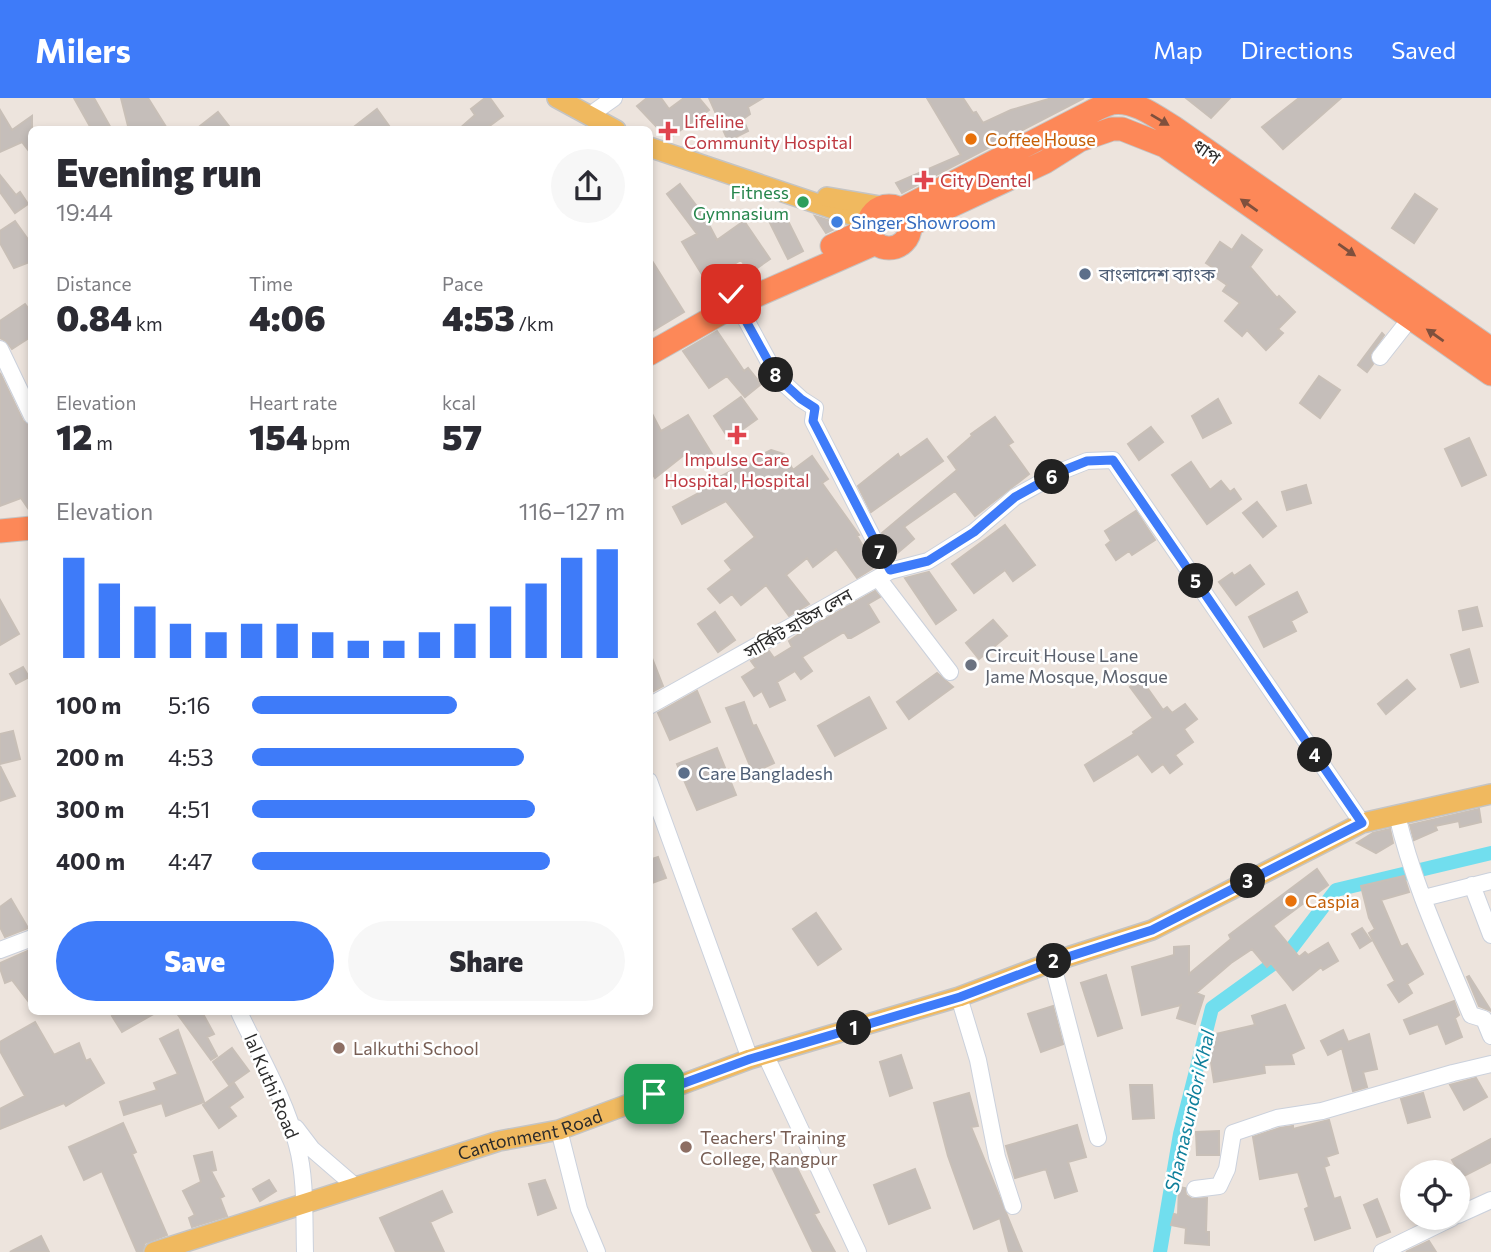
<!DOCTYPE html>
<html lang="en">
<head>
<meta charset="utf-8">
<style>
  :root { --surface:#fff; --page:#f7f7f7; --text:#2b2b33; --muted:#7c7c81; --accent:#3e7bf9 }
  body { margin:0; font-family:Commissioner,"Noto Sans Bengali",sans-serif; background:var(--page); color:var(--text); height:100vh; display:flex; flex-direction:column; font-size:26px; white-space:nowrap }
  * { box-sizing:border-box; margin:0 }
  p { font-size:23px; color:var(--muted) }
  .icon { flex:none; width:38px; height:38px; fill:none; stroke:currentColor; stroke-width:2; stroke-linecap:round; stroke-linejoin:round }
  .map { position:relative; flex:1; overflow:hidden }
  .side { position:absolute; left:28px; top:28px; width:625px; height:889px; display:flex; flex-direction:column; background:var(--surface); border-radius:10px; box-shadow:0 4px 10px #0003 }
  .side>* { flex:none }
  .controls { position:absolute; left:1400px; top:1062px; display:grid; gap:14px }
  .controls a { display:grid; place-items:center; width:70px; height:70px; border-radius:50%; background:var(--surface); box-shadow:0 4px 10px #0003; font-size:35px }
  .pin { position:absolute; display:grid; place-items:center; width:60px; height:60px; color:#fff; margin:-30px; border-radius:14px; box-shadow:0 4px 10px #0006 }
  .km { position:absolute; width:35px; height:35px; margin:-18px; border-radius:50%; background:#222; color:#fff; font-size:19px; line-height:35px; text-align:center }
  .round { display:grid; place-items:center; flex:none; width:74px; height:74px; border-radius:37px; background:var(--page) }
  .summary { display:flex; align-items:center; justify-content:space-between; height:119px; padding:0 28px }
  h1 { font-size:38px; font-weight:800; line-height:52px }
  .stats { display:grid; grid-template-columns:repeat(3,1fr); gap:10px; height:119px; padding:7px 28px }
  .stats div { display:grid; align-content:center }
  .stats b { font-size:35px; font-weight:800 }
  .stats small { font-size:19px; font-weight:400 }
  .stats p { font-size:19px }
  .chart { height:196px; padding:14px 28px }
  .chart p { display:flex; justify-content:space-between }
  .chart svg { width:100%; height:126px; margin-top:7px; stroke:var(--accent); stroke-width:6 }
  .action { display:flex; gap:14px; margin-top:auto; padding:14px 28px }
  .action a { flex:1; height:80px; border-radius:42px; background:var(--accent); color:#fff; font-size:28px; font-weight:800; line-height:80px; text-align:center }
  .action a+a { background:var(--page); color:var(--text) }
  ul { padding:0 28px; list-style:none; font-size:23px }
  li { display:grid; grid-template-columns:112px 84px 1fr; align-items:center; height:52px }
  li i { height:18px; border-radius:9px; background:var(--accent) }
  header { display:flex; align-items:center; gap:42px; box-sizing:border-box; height:98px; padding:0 35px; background:var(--accent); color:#fff }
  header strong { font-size:33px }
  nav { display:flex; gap:38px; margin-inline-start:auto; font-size:24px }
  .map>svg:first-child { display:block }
</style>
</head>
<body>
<header>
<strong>Milers</strong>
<nav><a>Map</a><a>Directions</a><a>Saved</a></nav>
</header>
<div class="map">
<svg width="1491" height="1154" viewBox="0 0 1491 1154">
  <rect width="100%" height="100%" fill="#ede4dd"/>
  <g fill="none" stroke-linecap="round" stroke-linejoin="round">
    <path stroke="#71deee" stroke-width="14" d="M1160,1154L1180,1036L1212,910L1288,855L1336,792L1491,755"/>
  </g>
  <path fill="#c5beba" stroke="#c8bfb7" stroke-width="2" d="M74,0H94L112,32H92Z
    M121,0H148L168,32H129Z
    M485,0H490L503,18L484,32H458L475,17L471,11Z
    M647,0H661L669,11L684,0H699L709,12L668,41L637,8Z
    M709,0H763L748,9L750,16L743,21L748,33L728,43Z
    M927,0H963L973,15L976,14L983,25L1011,12L1052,0H1084L902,95L896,85L961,57Z
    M1186,0H1230L1211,20Z
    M1299,0H1341L1283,51L1262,29Z
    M377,11L392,32H350Z
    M0,12L12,32L32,18V57L22,44L0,54Z
    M218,14L232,32H195Z
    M0,77L16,97L20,94L28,106L15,115L0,94Z
    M680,86L705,119L717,142L744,123L770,161L750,175L741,162L706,183L682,144L697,136L667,96Z
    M1415,96L1437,111L1414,145L1392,130Z
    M784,115L803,153L788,161L769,123Z
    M815,118L843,127L826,135Z
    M15,123L32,147V163L14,170L0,145V133Z
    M1242,137L1262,152L1250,169L1277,200L1279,198L1295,214L1278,231L1283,235L1266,252L1247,232L1242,238L1225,223L1240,205L1223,193L1227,187L1214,178L1218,173L1206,165L1220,144L1232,152Z
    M649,158L684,214L649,235Z
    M25,206L32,215V238L12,251L6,243L0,240V223Z
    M717,233L744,273L748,270L761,286L745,299L727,278L709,290L683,253Z
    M1382,235L1384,237L1370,257L1373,266L1367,274L1358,267Z
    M0,275L23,323L32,328V416L21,400L0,408Z
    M1319,278L1340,292L1320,320L1300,305Z
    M741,299L757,321L729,341L714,318Z
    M1218,301L1231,325L1203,340L1192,318Z
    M649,310L661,333L688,317L712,356L691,369L684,357L655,380L649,369Z
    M995,319L1013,344L1008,347L1029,376L975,418L955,393L904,429L914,441L894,458L882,435L957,372L948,359L972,338L971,336Z
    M1151,329L1163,344L1139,362L1128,346Z
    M1469,340L1486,377L1462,388L1445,351Z
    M927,341L943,363L871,414L858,388L898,356L900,360Z
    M771,352L784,356L793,372L812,358L828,381L822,385L859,437L857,438L875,469L857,480L836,451L813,469L807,460L786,477L809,506L789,518L766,487L741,507L732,496L720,505L708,491L732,472L725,463L755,439L726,403L682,426L673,409L699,395L697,391Z
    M1191,364L1210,392L1221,383L1230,394L1234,391L1241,401L1207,426L1172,377Z
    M1306,387L1311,405L1287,412L1282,394Z
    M1257,404L1276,428L1263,439L1243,415Z
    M1136,413L1155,442L1132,457L1129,453L1116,462L1106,447L1111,443L1105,433Z
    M1005,427L1035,467L1013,483L1005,472L974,495L952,466Z
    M1250,467L1264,486L1236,507L1219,484L1232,475L1234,478Z
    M929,474L956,512L936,526L905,480Z
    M875,493L880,499L868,506L879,524L851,540H848L844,534L802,559L812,573L801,581L795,573L777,584L785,602L770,609L762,593L754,598L742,579L756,570L751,563L769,553L774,560L792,549L789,543L802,534Z
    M1297,494L1307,514L1291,523L1296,533L1264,549L1249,519Z
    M0,502L19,536L0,547Z
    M1477,509L1482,528L1463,532L1459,513Z
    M715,514L735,542L718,554L698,526Z
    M993,522L1007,538L979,561L966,545Z
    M1469,551L1478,584L1461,589L1451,557Z
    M650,555L663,588L650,595L649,594Z
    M23,569L29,579L16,586L10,576Z
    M937,575L953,589L909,621L897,604Z
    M1141,581L1163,612L1167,609L1172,615L1185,606L1197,621L1184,631L1193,644L1175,657L1182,666L1170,675L1163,666L1152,674L1138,656L1094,683L1085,667L1134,636L1133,634L1153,620L1130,589Z
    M1407,582L1415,591L1386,616L1378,606Z
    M697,593L710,624L670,642L658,615Z
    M869,599L886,630L835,658L818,628Z
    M744,604L753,628L756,627L774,665L753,675L726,610Z
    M13,633L20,661L0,666V636Z
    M717,650L736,697L697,712L677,666Z
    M0,668L15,698L0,703Z
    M1479,711L1481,724L1460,729L1459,723L1435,728L1437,732L1414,742L1410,727Z
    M1390,731L1393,745L1376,755L1357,745L1373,735Z
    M658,759L666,780L649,786V762Z
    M1317,771L1328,787L1273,828L1299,859L1305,854L1308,857L1328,845L1338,863L1323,872L1321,869L1293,892L1271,865L1267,869L1252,851L1231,865L1196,895L1204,898L1195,926L1177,920L1181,907L1142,917L1132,869L1174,857V849L1189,848V876L1231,841L1229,837Z
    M1404,778L1409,794L1381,802L1401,849L1407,846L1423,876L1407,886L1412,895L1399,904L1388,887L1395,883L1369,835L1375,831L1369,820L1361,788Z
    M11,801L28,830L5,839L0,829V809Z
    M816,815L841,851L818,867L793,831Z
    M1362,830L1371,843L1360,850L1352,836Z
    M32,851V908L12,882L5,885L0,870V865Z
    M1106,877L1122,930L1098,938L1081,885Z
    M1469,878L1491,913L1479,908L1467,879Z
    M1454,903L1459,917L1455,920L1462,939L1446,946L1438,926L1410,936L1404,922Z
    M1285,907L1304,950L1291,956L1294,966L1264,967L1265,975L1214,984L1207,938L1255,927L1252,918Z
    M1053,908L1063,946L1041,954L1028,916Z
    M120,914H157L122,934L112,918Z
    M176,914H202L214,936L207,939L217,958L211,962Z
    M35,924L54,957L79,945L86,963L90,961L104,985L66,1008L64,1005L0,1031V1011L25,998L0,953V944Z
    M178,932L204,1004L166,1018L162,1005L124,1017L120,1004L157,992L154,985L178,976L160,941Z
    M1343,932L1348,944L1369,936L1377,971L1363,974L1367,989L1353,993L1342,950L1328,957L1321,943Z
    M232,950L249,973L229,987L213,964Z
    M901,957L912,990L890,998L880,964Z
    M1476,980L1487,999L1464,1012L1450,987Z
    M234,985L243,999L229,1009L236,1018L219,1030L203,1007Z
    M1130,987H1152L1154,1020L1133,1021Z
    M969,995L978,1028L971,1029L1022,1154H1009L1000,1120L974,1131L948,1058L934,1005Z
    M1423,995L1430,1019L1408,1025L1401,1001Z
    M1329,1022L1338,1055L1326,1059L1329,1067L1324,1069L1334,1101L1340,1099L1350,1130L1315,1142L1305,1111L1309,1109L1298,1074L1260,1081L1253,1039L1280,1030L1293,1028V1031Z
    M123,1025L136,1054L132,1056L167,1137L145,1145L142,1154H137L102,1073L84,1082L69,1049Z
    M1077,1027L1086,1059L1068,1064L1077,1093L1055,1100L1046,1071L1015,1080L1006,1048Z
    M1219,1033V1057H1197L1196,1034Z
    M1491,1041V1064L1462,1079L1452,1062Z
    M212,1054L216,1072L211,1073L224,1098L220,1100L227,1118L192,1129L189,1120L195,1117L183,1093L201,1084L194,1058Z
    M790,1056L819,1114L814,1116L835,1154H813L770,1065Z
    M915,1071L930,1110L889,1126L874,1087Z
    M269,1082L276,1093L260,1103L253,1091Z
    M545,1082L556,1110L538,1117L529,1086Z
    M1179,1089L1185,1090L1186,1097L1192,1101L1207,1100L1206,1134H1209V1147L1185,1145L1186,1130L1171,1127L1174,1116L1178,1117Z
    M442,1093L452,1114L430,1124L444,1154H396L380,1120Z
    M1377,1101L1390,1134L1377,1139L1364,1107Z
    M41,1138L49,1154H10Z
    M1429,1143L1436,1154H1406Z"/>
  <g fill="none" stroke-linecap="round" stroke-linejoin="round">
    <defs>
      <path id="minor" d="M590,17L614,0
        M733,198L777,279L801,301L815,310L813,323L890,473
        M0,251L32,318
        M1380,259L1417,212
        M878,480L950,574
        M649,608L890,473L928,463L974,434L1015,399L1062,373L1087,363L1113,362L1362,725
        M649,683L750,961
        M1397,717C1413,786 1444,852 1471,917L1484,921L1491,938
        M1472,787L1491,837
        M1424,800L1491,783
        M0,852L32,840
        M1052,864L1098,1040
        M959,899L978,962L997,1059L1013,1108
        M239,914C259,957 285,1000 297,1047C306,1080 304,1119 305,1154
        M765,956L858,1154
        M296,1030L312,1051L356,1089
        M559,1032L579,1111L597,1154
        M1195,1091L1219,1088L1227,1071L1233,1035L1277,1020L1322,1013L1453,975L1491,966
        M1458,1117L1491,1102
        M1382,1154L1452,1120"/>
      <g id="major">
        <path d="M557,0L616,32"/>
        <path d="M649,49L869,123"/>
        <path d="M827,99L886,109"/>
        <path id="s1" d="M154,1154L499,1043L559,1032L750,961L959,899L1052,864L1152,832L1362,725L1491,696"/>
      </g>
      <path id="highway" d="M868 129a21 21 0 1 1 42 0a21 21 0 1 1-42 0Z
        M900,112L1085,17C1093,13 1103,7 1112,5C1134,1 1158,20 1176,31L1491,251
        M910,127L1045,64L1080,42L1112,31H1122L1165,48L1491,276
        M832,148L868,131
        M649,256L737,206L876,145
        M0,433L32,430"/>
    </defs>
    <use href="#minor" stroke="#cbd1dc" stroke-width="18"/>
    <use href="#major" stroke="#c4c4c4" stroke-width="22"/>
    <use href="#highway" stroke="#c4c4c4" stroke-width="25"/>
    <use href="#minor" stroke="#fff" stroke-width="16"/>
    <use href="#major" stroke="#f0b95f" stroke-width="19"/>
    <use href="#highway" stroke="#fd8858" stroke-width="23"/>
  </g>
  <defs><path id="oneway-solid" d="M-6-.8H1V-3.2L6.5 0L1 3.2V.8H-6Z" transform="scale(1.75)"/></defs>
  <g fill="#7f503d">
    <use href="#oneway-solid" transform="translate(1160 22) rotate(31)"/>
    <use href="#oneway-solid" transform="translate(1249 107) rotate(-145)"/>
    <use href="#oneway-solid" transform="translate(1347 152) rotate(35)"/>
    <use href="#oneway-solid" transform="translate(1435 237) rotate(-145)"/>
  </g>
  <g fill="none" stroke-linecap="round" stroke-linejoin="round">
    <defs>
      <path id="route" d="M654,996L750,961L960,899L1052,864L1152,832L1362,725L1113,362L1087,363L1062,373L1015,399L974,434L928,463L890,472L813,323L815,310L801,301L777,279L731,196"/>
    </defs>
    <use href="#route" stroke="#fff" stroke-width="14"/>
    <use href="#route" stroke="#3e7bf9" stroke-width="9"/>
  </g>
  <g fill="#e0444e" stroke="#fff" stroke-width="2.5">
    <path d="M664.5 22.5h7v7h7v7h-7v7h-7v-7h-7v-7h7z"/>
    <path d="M920.5 71.5h7v7h7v7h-7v7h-7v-7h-7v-7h7z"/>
    <path d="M733.5 326.5h7v7h7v7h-7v7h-7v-7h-7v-7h7z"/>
  </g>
  <g fill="#e8710a" stroke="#fff" stroke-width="2.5">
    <circle cx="971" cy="41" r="7"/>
    <circle cx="1291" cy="803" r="7"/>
  </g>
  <circle fill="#2e9e5b" stroke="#fff" stroke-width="2.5" cx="803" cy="104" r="7"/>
  <circle fill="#3f7fe0" stroke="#fff" stroke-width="2.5" cx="837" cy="124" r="7"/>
  <g fill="#5c6f8a" stroke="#fff" stroke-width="2.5">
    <circle cx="1085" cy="176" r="7"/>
    <circle cx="684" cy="675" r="7"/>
  </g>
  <circle fill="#6b7280" stroke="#fff" stroke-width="2.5" cx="971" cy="567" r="7"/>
  <g fill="#8d6e63" stroke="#fff" stroke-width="2.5">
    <circle cx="339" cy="950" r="7"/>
    <circle cx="686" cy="1049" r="7"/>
  </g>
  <g text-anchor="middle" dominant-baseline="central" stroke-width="5" stroke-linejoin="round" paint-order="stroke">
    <g font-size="18" fill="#be3a42" stroke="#fff" text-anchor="start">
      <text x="684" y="23">Lifeline<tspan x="684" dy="21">Community Hospital</tspan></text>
      <text x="940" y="82">City Dentel</text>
      <text x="737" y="361" text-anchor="middle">Impulse Care<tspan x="737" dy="21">Hospital, Hospital</tspan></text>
    </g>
    <g font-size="18" fill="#c56008" stroke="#fff" text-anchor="start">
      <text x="985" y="41">Coffee House</text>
      <text x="1305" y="803">Caspia</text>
    </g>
    <g font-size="18" fill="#2b2b2b" stroke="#fff">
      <text transform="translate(1207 53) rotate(35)">ধাপ</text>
      <text transform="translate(798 525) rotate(-30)">সার্কিট হাউস লেন</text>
      <text transform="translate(272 988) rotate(67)">lal Kuthi Road</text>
      <text stroke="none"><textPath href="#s1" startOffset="394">Cantonment Road</textPath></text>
    </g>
    <g font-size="18" fill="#27864d" stroke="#fff" text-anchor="end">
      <text x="789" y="94">Fitness<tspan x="789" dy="21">Gymnasium</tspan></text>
    </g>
    <g font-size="18" fill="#366cbe" stroke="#fff" text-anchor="start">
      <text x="851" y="124">Singer Showroom</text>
    </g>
    <g font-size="18" fill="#4e5e75" stroke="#fff" text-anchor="start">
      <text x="1099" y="176">বাংলাদেশ ব্যাংক</text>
      <text x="698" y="675">Care Bangladesh</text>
    </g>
    <g font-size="18" fill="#5b616d" stroke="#fff" text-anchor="start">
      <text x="985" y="557">Circuit House Lane<tspan x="985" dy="21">Jame Mosque, Mosque</tspan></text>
    </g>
    <g font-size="18" fill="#785e54" stroke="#fff" text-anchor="start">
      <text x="353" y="950">Lalkuthi School</text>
      <text x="700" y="1039">Teachers' Training<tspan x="700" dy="21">College, Rangpur</tspan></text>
    </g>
    <g font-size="19" font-style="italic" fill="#0e7f9b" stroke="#fff">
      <text transform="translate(1189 1013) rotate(-77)">Shamasundori Khal</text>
    </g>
  </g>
</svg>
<div class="controls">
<a><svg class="icon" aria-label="locate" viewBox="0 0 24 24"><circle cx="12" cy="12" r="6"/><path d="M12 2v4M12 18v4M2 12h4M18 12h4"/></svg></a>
</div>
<div class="pin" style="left:654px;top:996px;background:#1e9e55"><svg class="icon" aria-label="arrive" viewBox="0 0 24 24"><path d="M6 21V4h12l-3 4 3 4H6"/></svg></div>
<div class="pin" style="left:731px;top:196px;background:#d93025"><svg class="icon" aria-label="check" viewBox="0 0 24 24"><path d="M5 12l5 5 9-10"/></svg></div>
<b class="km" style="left:854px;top:930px">1</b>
<b class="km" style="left:1054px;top:863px">2</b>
<b class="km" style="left:1248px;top:783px">3</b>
<b class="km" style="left:1315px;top:657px">4</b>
<b class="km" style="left:1196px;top:483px">5</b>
<b class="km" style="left:1052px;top:379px">6</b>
<b class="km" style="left:880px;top:454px">7</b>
<b class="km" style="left:776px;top:277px">8</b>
<section class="side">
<div class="summary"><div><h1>Evening run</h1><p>19:44</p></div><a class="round"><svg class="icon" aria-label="share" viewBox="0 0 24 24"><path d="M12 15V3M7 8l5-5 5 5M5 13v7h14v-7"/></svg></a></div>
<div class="stats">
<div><p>Distance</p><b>0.84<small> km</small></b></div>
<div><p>Time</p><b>4:06</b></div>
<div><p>Pace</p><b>4:53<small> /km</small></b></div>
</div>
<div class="stats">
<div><p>Elevation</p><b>12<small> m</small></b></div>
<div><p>Heart rate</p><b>154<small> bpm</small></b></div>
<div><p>kcal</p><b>57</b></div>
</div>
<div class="chart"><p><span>Elevation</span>116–127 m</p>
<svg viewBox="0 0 160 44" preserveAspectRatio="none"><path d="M5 44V9M15 44V18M25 44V26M35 44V32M45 44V35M55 44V32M65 44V32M75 44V35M85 44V38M95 44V38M105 44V35M115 44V32M125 44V26M135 44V18M145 44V9M155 44V6"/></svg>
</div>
<ul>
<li><b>100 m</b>5:16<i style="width:55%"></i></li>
<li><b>200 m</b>4:53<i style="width:73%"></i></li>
<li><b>300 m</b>4:51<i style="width:76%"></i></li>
<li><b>400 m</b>4:47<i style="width:80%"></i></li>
</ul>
<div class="action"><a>Save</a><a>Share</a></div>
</section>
</div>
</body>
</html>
